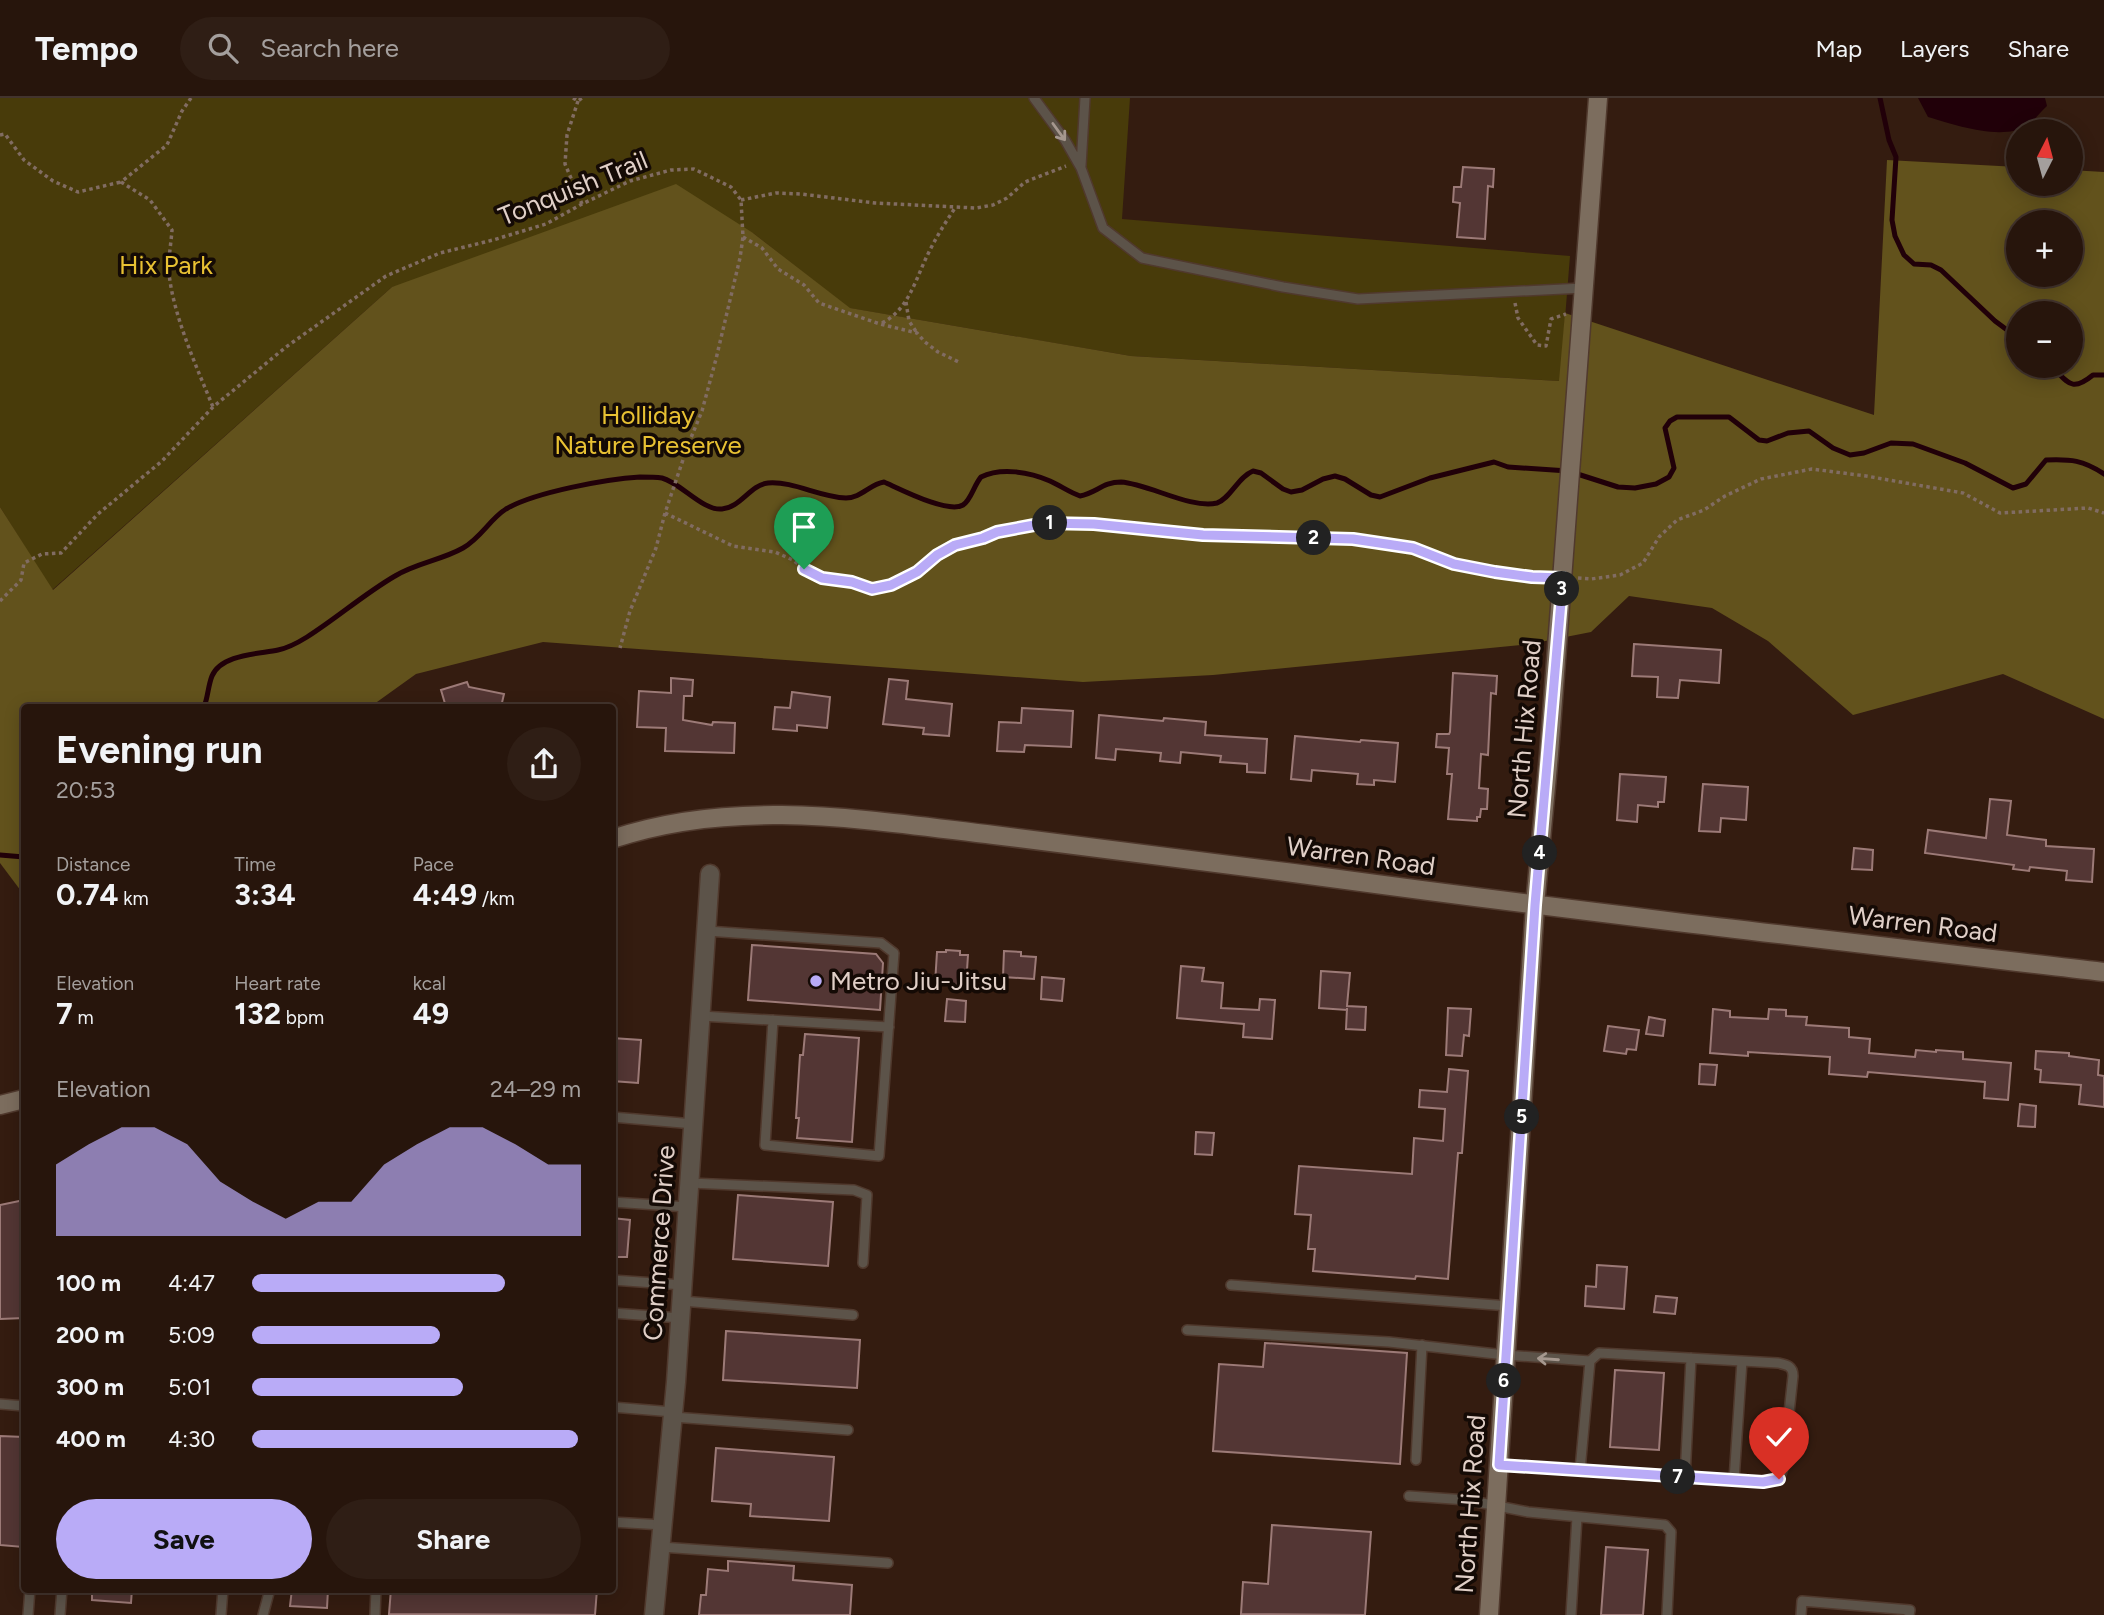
<!DOCTYPE html>
<html lang="en">
<head>
<meta charset="utf-8">
<style>
  :root { --surface:#27150c; --page:#2f1e15; --text:#f1f3f6; --muted:#a49f9d; --line:#43342d; --accent:#b9abf7 }
  body { margin:0; font-family:Figtree,sans-serif; background:var(--page); color:var(--text); height:100vh; display:flex; flex-direction:column; font-size:26px; white-space:nowrap }
  * { box-sizing:border-box; margin:0 }
  p { font-size:23px; color:var(--muted) }
  .icon { flex:none; width:38px; height:38px; fill:none; stroke:currentColor; stroke-width:2; stroke-linecap:round; stroke-linejoin:round }
  .map { position:relative; flex:1; overflow:hidden }
  .side { position:absolute; left:21px; top:606px; width:595px; height:889px; display:flex; flex-direction:column; background:var(--surface); border-radius:7px; box-shadow:0 4px 18px #0003,0 0 0 2px var(--line) }
  .side>* { flex:none }
  .needle { width:46px; rotate:6deg }
  .controls { position:absolute; left:2006px; top:21px; display:grid; gap:14px }
  .controls a { display:grid; place-items:center; width:77px; height:77px; border-radius:50%; background:var(--surface); box-shadow:0 4px 18px #0003,0 0 0 2px var(--line); font-size:35px }
  .pin { position:absolute; display:grid; place-items:center; width:60px; height:60px; color:#fff; margin:-72px -30px; border-radius:50% 50% 50% 0; rotate:-45deg; box-shadow:0 0 7px #0007 }
  .pin .icon { rotate:45deg }
  .km { position:absolute; width:35px; height:35px; margin:-18px; border-radius:50%; background:#222; color:#fff; font-size:19px; line-height:35px; text-align:center }
  .round { display:grid; place-items:center; flex:none; width:74px; height:74px; border-radius:37px; background:var(--page) }
  .head { display:flex; align-items:center; justify-content:space-between; height:119px; padding:0 35px }
  h1 { font-size:38px; font-weight:700; line-height:52px }
  .metrics { display:grid; grid-template-columns:repeat(3,1fr); gap:10px; height:119px; padding:7px 35px }
  .metrics div { display:grid; align-content:center }
  .metrics b { font-size:30px; font-weight:700 }
  .metrics small { font-size:19px; font-weight:400 }
  .metrics p { font-size:19px }
  .chart { height:196px; padding:14px 35px }
  .chart p { display:flex; justify-content:space-between }
  .chart svg { width:100%; height:126px; margin-top:7px; fill:var(--accent); opacity:.7 }
  .primary-button { display:flex; gap:14px; margin-top:auto; padding:14px 35px }
  .primary-button a { flex:1; height:80px; border-radius:42px; background:var(--accent); color:#111; font-size:28px; font-weight:700; line-height:80px; text-align:center }
  .primary-button a+a { background:var(--page); color:var(--text) }
  ul { padding:0 35px; list-style:none; font-size:23px }
  li { display:grid; grid-template-columns:112px 84px 1fr; align-items:center; height:52px }
  li i { height:18px; border-radius:9px; background:var(--accent) }
  header { display:flex; align-items:center; gap:42px; box-sizing:border-box; height:98px; padding:0 35px; background:var(--surface); border-bottom:2px solid var(--line) }
  header strong { font-size:33px }
  nav { display:flex; gap:38px; margin-inline-start:auto; font-size:24px }
  .search { width:490px; height:63px; background:var(--page); display:flex; align-items:center; gap:18px; box-sizing:border-box; padding:0 24px; border-radius:38px; color:var(--muted); font-size:26px }
  .map>svg:first-child { display:block }
</style>
</head>
<body>
<header>
<strong>Tempo</strong>
<div class="search"><svg class="icon" aria-label="search" viewBox="0 0 24 24"><circle cx="10" cy="10" r="6"/><path d="M15 15l6 6"/></svg>Search here</div>
<nav><a>Map</a><a>Layers</a><a>Share</a></nav>
</header>
<div class="map">
<svg width="2104" height="1517" viewBox="0 0 2104 1517">
  <rect width="100%" height="100%" fill="#341c10"/>
  <path fill="#483b0a" d="M0,0H1130L1122,121L1570,158L1560,283L1131,258L849,210L753,135L392,189L52,492L0,409Z"/>
  <path fill="#62521c" fill-rule="evenodd" d="M1887,62L2018,69V86H2070V72L2104,74V621L2003,576L1853,617L1768,543L1712,510L1629,498L1591,534L1530,546L1213,577L1083,584L543,544L416,576L370,609H24V797L0,765V409L53,492L392,189L676,86L753,135L850,210L1131,258L1559,283L1565,215L1874,317ZM2018,124H2070V177H2018ZM2018,215H2070V268H2018Z"/>
  <path fill="#210009" d="M1918,0H2045L2047,8C2040,14 2034,23 2027,28C2001,43 1955,27 1928,19Z"/>
  <g fill="none" stroke-linecap="round" stroke-linejoin="round">
    <path stroke="#210009" stroke-width="5" d="M1880,0L1889,42L1896,59L1892,122L1895,138L1904,157L1914,166L1931,167L1941,172L1995,223L2018,240
      M2051,268C2068,284 2071,295 2093,277H2104
      M131,609L141,607L150,609
      M204,609C208,599 208,588 212,578C221,556 259,556 278,552C288,550 299,544 307,539C337,520 364,496 395,478C416,465 442,462 463,450C481,440 490,421 506,411C535,394 607,381 640,379C647,379 655,379 662,380C681,385 703,413 722,411C740,410 750,387 768,385C794,383 819,399 846,400C861,400 870,386 884,384C900,391 948,416 963,407C971,402 974,387 981,379C1001,369 1030,374 1050,383C1061,388 1069,394 1080,398C1096,395 1103,384 1121,384C1149,386 1190,411 1217,405C1230,401 1238,379 1253,373L1261,375L1283,391L1291,394L1302,392L1323,381L1335,378L1345,381L1371,397L1380,399L1430,380L1494,364L1508,369L1568,373L1618,389L1635,390L1656,386L1669,379L1674,370L1665,330L1670,323L1677,319H1729L1759,342L1767,343L1788,335L1809,333L1833,350L1850,357L1864,355L1891,345L1913,346L1965,365L2013,390L2026,386L2046,362C2071,361 2083,362 2104,376
      M0,757L24,759"/>
  </g>
  <path fill="#533634" stroke="#9c7a77" stroke-width="2" d="M1463,69L1494,71L1493,89L1488,88L1485,141L1457,139L1460,105L1453,104L1454,89H1461Z
    M1634,546L1721,552L1719,585L1680,582L1678,600L1657,599L1658,579L1632,578Z
    M1453,575L1497,578L1496,596L1491,595L1488,657L1481,656L1479,690L1488,691L1487,711H1481L1480,719H1477V723L1448,721L1452,676H1447L1449,650L1436,649L1437,636H1449L1450,634Z
    M671,580L693,582L692,598H684L683,622L712,627L713,624L735,625L734,655L665,653L666,630L637,629L639,593L671,595Z
    M889,581L908,583L906,601L952,606L949,638L923,636L924,630L883,626Z
    M467,584L469,589L504,596L501,609H446L441,592Z
    M792,594L830,599L827,630L797,627V633L773,631L775,609L790,610Z
    M1022,610L1073,613L1071,649L1025,647L1024,654L997,653L999,624L1021,625Z
    M1099,617L1163,623L1164,620L1206,624L1205,637L1267,641L1265,675L1247,674V666L1220,664L1221,658L1181,654L1180,665L1160,663L1161,655L1116,651L1115,662L1096,660Z
    M1295,638L1360,644L1361,642L1398,645L1395,684L1374,682V687L1357,686L1358,676L1312,672L1311,683L1291,681Z
    M1620,676L1666,679L1664,704H1658V709L1638,707L1637,724L1617,722Z
    M1703,686L1748,689L1746,722L1721,720L1720,734L1699,733Z
    M1990,701L2011,703L2007,737L2046,742V748L2094,751L2092,784L2066,782L2067,773L2030,769L2029,773L2013,771L2014,767L1925,755L1928,732L1986,740Z
    M1854,750L1873,752L1872,772L1852,771Z
    M752,847L876,856L883,865L880,912L748,902Z
    M946,852L960,853V857H968L967,872H959L957,888L935,886L937,854H946Z
    M1004,853L1021,854V858L1036,859L1034,881L1003,879Z
    M1181,868L1204,870L1202,883L1223,885L1221,910L1259,912L1260,901L1275,902L1272,941L1243,939L1244,926L1177,920Z
    M1321,873L1350,875L1347,908L1366,909L1365,932L1346,931L1347,910V912L1319,910Z
    M1042,879L1064,881L1062,903L1041,901Z
    M947,901L966,903L965,924L945,923Z
    M1448,910L1471,911L1469,938L1464,937L1462,958L1446,957Z
    M1713,911L1730,913V919L1768,921L1769,911L1786,912V918L1807,919L1806,927L1849,930V939L1870,941L1869,955L1915,959L1916,952L1936,954V952L1963,954V961L2011,965L2008,1002L1984,1000L1985,984L1868,974L1867,979L1829,976L1830,959L1748,954V958L1710,955Z
    M1649,919L1665,922L1663,938L1646,936Z
    M1608,928L1639,932L1636,952L1627,951L1626,956L1604,953Z
    M805,936L859,940L852,1044L797,1040L799,1020H796L800,957H803Z
    M612,940L641,942L638,985L612,983Z
    M2036,953L2069,955V958L2099,962L2098,977L2104,978V1009L2079,1006L2081,987L2040,984L2041,972L2035,971Z
    M1700,966L1717,967L1715,987L1699,986Z
    M1449,971L1468,973L1462,1055H1458L1448,1181L1416,1178L1415,1181L1313,1173L1315,1151H1308L1311,1117L1295,1116L1299,1068L1412,1076L1414,1040L1443,1043L1445,1011L1419,1009L1420,992L1447,994Z
    M2020,1006L2036,1008L2035,1029L2018,1028Z
    M1196,1034L1214,1035L1212,1057L1195,1056Z
    M738,1097L833,1104L828,1168L733,1161Z
    M24,1102V1220L0,1221V1107Z
    M612,1120L630,1122L627,1159H612Z
    M1597,1167L1627,1169L1624,1211L1585,1208L1586,1188L1596,1189Z
    M1656,1198L1677,1200L1675,1216L1654,1214Z
    M726,1233L860,1242L857,1290L723,1282Z
    M1265,1245L1407,1255L1400,1366L1213,1353L1219,1266L1263,1269Z
    M1615,1272L1664,1275L1659,1352L1610,1349Z
    M0,1338L24,1339L23,1449L0,1447Z
    M716,1350L834,1359L829,1423L750,1418L751,1406L712,1403Z
    M1272,1427L1371,1434L1365,1517L1241,1516L1243,1484L1268,1486Z
    M1606,1449L1648,1452L1643,1517H1601Z
    M728,1463L794,1468L793,1482L852,1487L850,1517H699L701,1497H706L708,1471L728,1473Z
    M92,1491H132L131,1505L92,1502Z
    M292,1491H328L327,1510L290,1508Z
    M391,1491H597L595,1517L389,1516Z"/>
  <g fill="none" stroke-linecap="round" stroke-linejoin="round">
    <defs>
      <path id="lane" d="M1034,0L1065,42L1081,70L1103,130L1142,160L1283,189L1358,201L1583,190
        M1081,68L1085,0
        M707,833L881,845L894,855L879,1058L765,1047L773,922
        M701,918L889,929
        M612,1019L694,1026
        M690,1085L854,1092L867,1097L863,1165
        M612,1104L688,1109
        M612,1182L683,1187
        M1231,1187L1509,1208
        M682,1203L853,1217
        M612,1215L681,1220
        M1187,1232L1389,1244L1505,1257L1590,1263
        M0,1306L24,1308
        M612,1309L673,1314
        M673,1319L848,1332
        M1416,1362L1422,1247
        M1499,1367L1763,1384C1774,1384 1780,1382 1783,1370L1793,1278C1793,1268 1787,1267 1778,1265L1599,1255L1590,1263L1580,1372
        M1685,1379L1691,1260
        M1734,1382L1742,1263
        M1409,1398L1467,1402L1528,1414L1665,1427L1671,1434L1667,1517
        M612,1424L663,1427
        M661,1449L888,1465
        M28,1517L30,1491
        M60,1517L62,1491
        M221,1517L223,1491
        M263,1517L270,1491
        M375,1517L376,1491
        M1571,1517L1577,1419
        M1801,1517L1802,1503L1910,1512L1909,1517"/>
      <path id="street" d="M654,1517L676,1284L710,776"/>
      <path id="secondary" d="M612,741C737,699 867,722 994,737C1107,751 1219,765 1331,780C1589,815 1846,844 2104,874
        M0,1007L24,1001
        M1489,1517L1535,807L1549,656L1598,0"/>
    </defs>
    <use href="#lane" stroke="#50392d" stroke-width="12"/>
    <use href="#street" stroke="#50392d" stroke-width="21"/>
    <use href="#secondary" stroke="#50392d" stroke-width="21"/>
    <path stroke="#816c62" stroke-width="3.5" stroke-dasharray="3.5 3.5" stroke-linecap="butt" d="M191,0L182,13L167,47L121,84L150,102L172,132C171,146 168,162 169,175C173,217 197,270 213,309
      M573,0L578,3L582,0
      M578,3L567,37L565,66L582,106
      M0,37L5,36L24,62L53,83L78,94L121,84
      M741,102L776,95L801,96L875,105L976,110L993,107L1007,100L1025,84L1066,68
      M743,139L762,150L778,171L804,187L819,205L880,226L917,235L925,244L938,254L961,265
      M906,204L909,223L917,235
      M1515,205L1518,220L1537,247L1546,248L1551,221L1566,216
      M882,225C908,212 915,183 927,158C935,141 945,125 955,110
      M665,415L733,448L775,454L793,462L804,471L822,480L852,484L872,491L891,487L917,474L937,457L955,447L983,440L997,434L1045,425L1094,426L1203,437L1353,441L1413,450L1454,466L1495,474L1546,479
      M1578,480L1591,481L1620,477L1643,465L1659,439L1677,422L1704,412L1725,398L1761,381L1812,371L1866,378L1963,395L2000,415L2088,410L2104,415
      M0,503L21,482L24,465L42,456L61,455L98,416L162,363L213,309L286,249L386,178L440,155L493,142L546,126L582,106L630,83L671,72L694,71L731,89L741,102L743,139L740,160L716,261L702,313L688,347L665,415L656,450L630,513L620,550"/>
    <use href="#lane" stroke="#5c5349" stroke-width="9"/>
    <use href="#street" stroke="#5c5349" stroke-width="18"/>
    <use href="#secondary" stroke="#7c6d5e" stroke-width="18"/>
  </g>
  <defs><path id="oneway-shaft" d="M-6 0H5M1.5-3L5.5 0L1.5 3" fill="none" stroke-width="1.6" stroke-linecap="round" stroke-linejoin="round" transform="scale(1.75)"/></defs>
  <g stroke="#a5978e">
    <use href="#oneway-shaft" transform="translate(1059 34) rotate(54)"/>
    <use href="#oneway-shaft" transform="translate(1548 1261) rotate(-176)"/>
  </g>
  <g fill="none" stroke-linecap="round" stroke-linejoin="round">
    <defs>
      <path id="route" d="M804,471L822,480L852,484L872,491L891,487L917,474L937,457L955,447L983,440L997,434L1045,425L1094,426L1203,437L1353,441L1413,450L1454,466L1495,474L1532,479L1563,480L1535,807L1499,1367L1763,1384L1779,1381"/>
    </defs>
    <use href="#route" stroke="#fff" stroke-width="14"/>
    <use href="#route" stroke="#b9abf7" stroke-width="9"/>
  </g>
  <circle fill="#b9abf7" stroke="#140a05" stroke-width="2.5" cx="816" cy="883" r="7"/>
  <g text-anchor="middle" dominant-baseline="central" stroke-width="7" stroke-linejoin="round" paint-order="stroke">
    <g font-size="26" fill="#e0cfc7" stroke="#140a05">
      <text transform="translate(573 90) rotate(-22)">Tonquish Trail</text>
      <text transform="translate(1524 631) rotate(-85)">North Hix Road</text>
      <text transform="translate(1361 758) rotate(8)">Warren Road</text>
      <text transform="translate(1923 826) rotate(7)">Warren Road</text>
      <text transform="translate(659 1145) rotate(-86)">Commerce Drive</text>
      <text transform="translate(1470 1406) rotate(-86)">North Hix Road</text>
    </g>
    <g font-size="26" fill="#e8c133" stroke="#140a05">
      <text x="166" y="167">Hix Park</text>
      <text x="648" y="317">Holliday<tspan x="648" dy="30">Nature Preserve</tspan></text>
    </g>
    <g font-size="26" fill="#e0cfc7" stroke="#140a05" text-anchor="start">
      <text x="830" y="883">Metro Jiu-Jitsu</text>
    </g>
  </g>
</svg>
<div class="controls">
<a><svg class="needle" viewBox="-14 -14 28 28"><path d="M0-13l5 13h-10z" fill="#e53935"/><path d="M0 13l5-13h-10z" fill="#a49f9d"/></svg></a>
<a>+</a>
<a>−</a>
</div>
<div class="pin" style="left:804px;top:471px;background:#1e9e55"><svg class="icon" aria-label="arrive" viewBox="0 0 24 24"><path d="M6 21V4h12l-3 4 3 4H6"/></svg></div>
<div class="pin" style="left:1779px;top:1381px;background:#d93025"><svg class="icon" aria-label="check" viewBox="0 0 24 24"><path d="M5 12l5 5 9-10"/></svg></div>
<b class="km" style="left:1050px;top:425px">1</b>
<b class="km" style="left:1314px;top:440px">2</b>
<b class="km" style="left:1562px;top:491px">3</b>
<b class="km" style="left:1540px;top:755px">4</b>
<b class="km" style="left:1522px;top:1019px">5</b>
<b class="km" style="left:1504px;top:1283px">6</b>
<b class="km" style="left:1678px;top:1379px">7</b>
<section class="side">
<div class="head"><div><h1>Evening run</h1><p>20:53</p></div><a class="round"><svg class="icon" aria-label="share" viewBox="0 0 24 24"><path d="M12 15V3M7 8l5-5 5 5M5 13v7h14v-7"/></svg></a></div>
<div class="metrics">
<div><p>Distance</p><b>0.74<small> km</small></b></div>
<div><p>Time</p><b>3:34</b></div>
<div><p>Pace</p><b>4:49<small> /km</small></b></div>
</div>
<div class="metrics">
<div><p>Elevation</p><b>7<small> m</small></b></div>
<div><p>Heart rate</p><b>132<small> bpm</small></b></div>
<div><p>kcal</p><b>49</b></div>
</div>
<div class="chart"><p><span>Elevation</span>24–29 m</p>
<svg viewBox="0 0 160 44" preserveAspectRatio="none"><path d="M0 44V19L10 12L20 6L30 6L40 12L50 25L60 32L70 38L80 32L90 32L100 19L110 12L120 6L130 6L140 12L150 19L160 19V44z"/></svg>
</div>
<ul>
<li><b>100 m</b>4:47<i style="width:77%"></i></li>
<li><b>200 m</b>5:09<i style="width:57%"></i></li>
<li><b>300 m</b>5:01<i style="width:64%"></i></li>
<li><b>400 m</b>4:30<i style="width:99%"></i></li>
</ul>
<div class="primary-button"><a>Save</a><a>Share</a></div>
</section>
</div>
</body>
</html>
